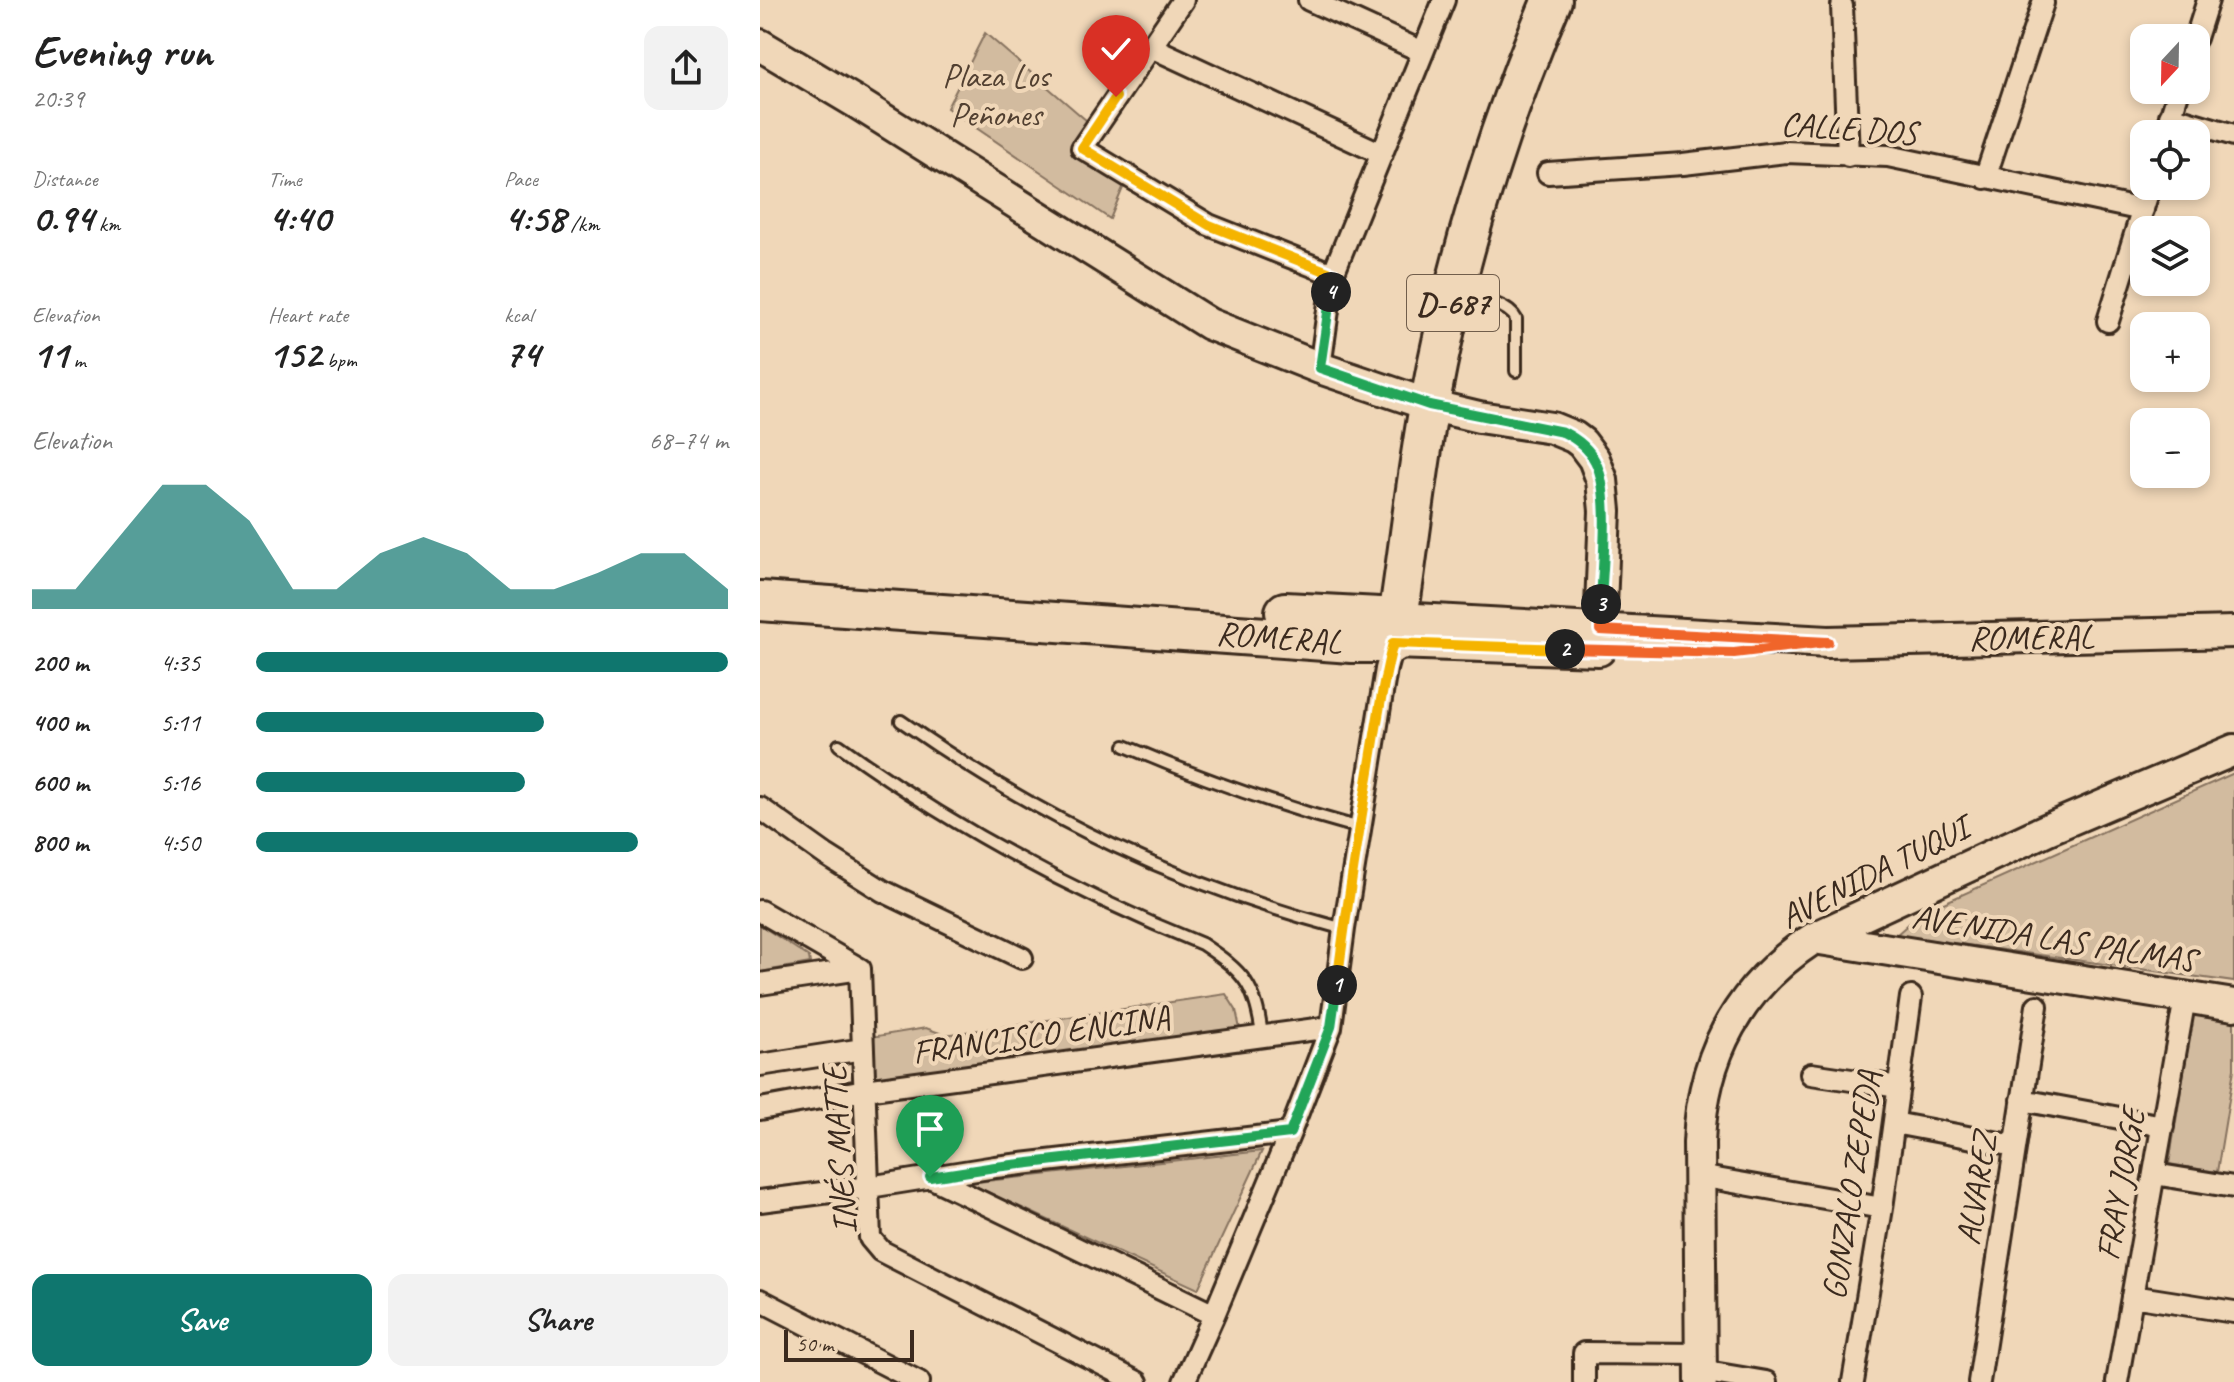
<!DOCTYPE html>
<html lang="en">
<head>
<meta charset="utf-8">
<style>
  :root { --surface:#fff; --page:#f2f2f2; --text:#222; --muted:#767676; --accent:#0f766e }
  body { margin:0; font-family:Caveat,sans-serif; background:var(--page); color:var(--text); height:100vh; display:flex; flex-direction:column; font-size:30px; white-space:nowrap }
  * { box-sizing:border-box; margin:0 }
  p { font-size:26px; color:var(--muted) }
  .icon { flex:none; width:44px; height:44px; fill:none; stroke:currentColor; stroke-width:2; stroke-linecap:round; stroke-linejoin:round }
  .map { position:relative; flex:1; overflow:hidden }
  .side { display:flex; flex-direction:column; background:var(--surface); width:760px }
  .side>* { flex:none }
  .needle { width:52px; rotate:202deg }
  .controls { position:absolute; left:1370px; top:24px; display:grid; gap:16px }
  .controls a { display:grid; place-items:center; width:80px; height:80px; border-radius:16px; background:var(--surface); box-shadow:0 4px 12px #0003; font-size:40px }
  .scale { position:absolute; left:24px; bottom:20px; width:130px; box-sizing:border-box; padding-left:8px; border:4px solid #3b2a1e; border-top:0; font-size:22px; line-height:28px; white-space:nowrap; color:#3b2a1e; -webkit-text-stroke:6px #f0d7b8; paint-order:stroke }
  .pin { position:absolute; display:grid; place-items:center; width:68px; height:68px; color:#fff; margin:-82px -34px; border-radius:50% 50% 50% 0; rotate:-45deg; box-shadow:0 0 8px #0007 }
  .pin .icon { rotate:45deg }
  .km { position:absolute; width:40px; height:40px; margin:-20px; border-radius:50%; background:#222; color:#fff; font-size:22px; line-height:40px; text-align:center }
  .round { display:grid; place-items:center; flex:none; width:84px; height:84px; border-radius:16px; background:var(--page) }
  .headline { display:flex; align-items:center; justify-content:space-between; height:136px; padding:0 32px }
  h1 { font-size:44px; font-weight:700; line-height:60px }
  .stats { display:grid; grid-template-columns:repeat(3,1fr); gap:12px; height:136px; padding:8px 32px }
  .stats div { display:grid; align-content:center }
  .stats b { font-size:40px; font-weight:700 }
  .stats small { font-size:22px; font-weight:400 }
  .stats p { font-size:22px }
  .chart { height:224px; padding:16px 32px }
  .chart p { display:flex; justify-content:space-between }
  .chart svg { width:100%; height:144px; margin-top:8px; fill:var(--accent); opacity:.7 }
  .primary-button { display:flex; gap:16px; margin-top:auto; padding:16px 32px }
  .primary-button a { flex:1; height:92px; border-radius:16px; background:var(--accent); color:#fff; font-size:32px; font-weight:700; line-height:92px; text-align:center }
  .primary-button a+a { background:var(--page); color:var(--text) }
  ul { padding:0 32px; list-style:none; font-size:26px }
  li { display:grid; grid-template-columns:128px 96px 1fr; align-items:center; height:60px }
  li i { height:20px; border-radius:10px; background:var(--accent) }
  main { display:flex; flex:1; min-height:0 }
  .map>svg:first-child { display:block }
</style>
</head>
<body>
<main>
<section class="side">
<div class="headline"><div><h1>Evening run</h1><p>20:39</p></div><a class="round"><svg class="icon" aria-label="share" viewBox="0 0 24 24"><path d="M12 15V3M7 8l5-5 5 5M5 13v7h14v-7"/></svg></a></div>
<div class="stats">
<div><p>Distance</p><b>0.94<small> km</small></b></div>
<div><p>Time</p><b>4:40</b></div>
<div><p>Pace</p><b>4:58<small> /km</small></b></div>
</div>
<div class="stats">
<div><p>Elevation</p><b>11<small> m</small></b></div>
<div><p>Heart rate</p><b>152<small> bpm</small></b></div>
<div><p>kcal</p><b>74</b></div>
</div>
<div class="chart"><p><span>Elevation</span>68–74 m</p>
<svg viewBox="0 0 160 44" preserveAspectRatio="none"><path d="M0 44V38L10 38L20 22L30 6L40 6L50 17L60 38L70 38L80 27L90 22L100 27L110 38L120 38L130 33L140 27L150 27L160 38V44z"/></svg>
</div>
<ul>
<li><b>200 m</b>4:35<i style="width:100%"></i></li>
<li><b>400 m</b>5:11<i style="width:61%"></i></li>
<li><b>600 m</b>5:16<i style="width:57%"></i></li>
<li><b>800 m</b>4:50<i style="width:81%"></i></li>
</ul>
<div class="primary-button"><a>Save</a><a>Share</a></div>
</section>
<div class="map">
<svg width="1474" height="1382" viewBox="0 0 1474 1382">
  <rect width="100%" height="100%" fill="#f0d7b8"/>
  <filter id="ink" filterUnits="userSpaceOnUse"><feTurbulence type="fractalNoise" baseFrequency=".0125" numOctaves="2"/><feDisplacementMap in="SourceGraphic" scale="16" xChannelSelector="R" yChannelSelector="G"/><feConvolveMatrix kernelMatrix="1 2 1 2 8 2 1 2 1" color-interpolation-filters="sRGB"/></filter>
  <g filter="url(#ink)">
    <path fill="#d2bb9f" stroke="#86725e" stroke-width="2" d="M225,33L327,121L313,147L365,183L350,219L187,108Z
      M1474,773V982L1136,935L1161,913Z
      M0,925L49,957L50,963L0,972Z
      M466,994L476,1010L480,1029L114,1083L111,1037L166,1028L185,1035Z
      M1434,1010L1474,1017V1069L1457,1172L1409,1164Z
      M502,1151L438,1289L208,1183Z"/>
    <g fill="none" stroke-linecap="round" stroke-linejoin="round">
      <defs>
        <path id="lane" d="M701,295C718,299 748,303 756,319V371
          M141,721C281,819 418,885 584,929
          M79,745C192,827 313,892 442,944C484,972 496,985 502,1036
          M365,746C442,779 519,806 600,828"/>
        <path id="street" d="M423,0L322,148L449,225L573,274
          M549,0L663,52
          M1082,6L1088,156
          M1436,38L1448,0
          M391,47L622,154
          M1410,116L1474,135
          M1405,134L1419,90
          M788,173L923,164L1026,152L1128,156L1383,210
          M1225,178L1283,3
          M1348,321L1390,186
          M560,368L573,274L684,0
          M0,808L66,855L123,891L262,958
          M0,911L100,969L110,1238L121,1251L377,1382
          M0,984L100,969
          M0,1065L103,1049
          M1051,1074L1139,1087
          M1262,1100L1403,1126
          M0,1109L105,1090L571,1027
          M1134,1123L1255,1146
          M1394,1174L1474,1187
          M939,1176L1122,1208
          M170,1177L454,1315
          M0,1201L109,1187L235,1167L530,1133
          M1372,1296L1474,1312
          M0,1300L159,1382
          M941,1371L1006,1382
          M424,1382L454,1315L530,1133L571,1027L584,929L626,669L633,643
          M824,1382V1353L941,1354
          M1093,1382L1122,1208L1151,997
          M1219,1382L1277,1006
          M1357,1382L1425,998"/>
        <path id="secondary" d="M0,45L94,101L449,324L560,368L669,405L719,417L792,428L814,437L822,443L834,459L842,480L845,511L840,630
          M638,618L1068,642L1474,632
          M633,643L839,650
          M1054,938L1474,1005
          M941,1382L939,1143C942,1054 979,987 1054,938L1288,829L1474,750"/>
        <path id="highway" d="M0,601L592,643H633L638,618C649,548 656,477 669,407C694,269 737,129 792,0
          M525,612L638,618"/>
      </defs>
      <use href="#lane" stroke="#3b2a1e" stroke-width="16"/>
      <use href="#street" stroke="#3b2a1e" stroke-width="26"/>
      <use href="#secondary" stroke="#3b2a1e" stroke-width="36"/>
      <use href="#highway" stroke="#3b2a1e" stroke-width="44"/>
      <use href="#lane" stroke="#f0d7b8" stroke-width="10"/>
      <use href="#street" stroke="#f0d7b8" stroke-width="20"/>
      <use href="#secondary" stroke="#f0d7b8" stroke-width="30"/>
      <use href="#highway" stroke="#f0d7b8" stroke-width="38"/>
    </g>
  </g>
  <g fill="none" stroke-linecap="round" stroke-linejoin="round" filter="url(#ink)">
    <defs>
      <path id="split-1" d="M170,1177L235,1167L530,1133L571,1027L577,985"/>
      <path id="split-2" d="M577,985C585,917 596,850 607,783C615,737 621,689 633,643L805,649"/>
      <path id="split-3" d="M805,649L974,653L1068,642L840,630L841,604"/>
      <path id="split-4" d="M571,292L560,368L669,405L803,432C817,439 828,447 835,461C852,493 842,567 841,604"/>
      <path id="split-5" d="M356,97L322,148L449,225L573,274L571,292"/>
    </defs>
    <use href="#split-1" stroke="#fff" stroke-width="16"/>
    <use href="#split-2" stroke="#fff" stroke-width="16"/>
    <use href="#split-3" stroke="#fff" stroke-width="16"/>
    <use href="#split-4" stroke="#fff" stroke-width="16"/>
    <use href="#split-5" stroke="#fff" stroke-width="16"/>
    <use href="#split-1" stroke="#22a559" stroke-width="10"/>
    <use href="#split-2" stroke="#f5b400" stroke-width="10"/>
    <use href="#split-3" stroke="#f0652b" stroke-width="10"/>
    <use href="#split-4" stroke="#22a559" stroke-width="10"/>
    <use href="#split-5" stroke="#f5b400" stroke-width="10"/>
  </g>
  <g text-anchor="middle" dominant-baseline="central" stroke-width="8" stroke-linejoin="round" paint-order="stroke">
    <rect fill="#f0d7b8" stroke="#715e4c" stroke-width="2" x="647" y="275" width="92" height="56" rx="6"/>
    <g font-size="32" font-weight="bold" fill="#3b2a1e">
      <text x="693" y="303">D-687</text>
    </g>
    <g font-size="34" fill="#524031" stroke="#f0d7b8">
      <text x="236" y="75">Plaza Los<tspan x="236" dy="39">Peñones</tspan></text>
    </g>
    <g font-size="34" fill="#3b2a1e" stroke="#f0d7b8">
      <text transform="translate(1089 128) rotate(4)">CALLE DOS</text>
      <text transform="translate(519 637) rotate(4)">ROMERAL</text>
      <text transform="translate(1271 637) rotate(-1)">ROMERAL</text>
      <text transform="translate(1114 872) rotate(-27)">AVENIDA TUQUI</text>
      <text transform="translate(1294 938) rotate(9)">AVENIDA LAS PALMAS</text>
      <text transform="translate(281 1034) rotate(-8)">FRANCISCO ENCINA</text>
      <text transform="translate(79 1150) rotate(-94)">INÉS MATTE</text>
      <text transform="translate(1360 1184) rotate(-80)">FRAY JORGE</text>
      <text transform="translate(1091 1185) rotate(-81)">GONZALO ZEPEDA</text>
      <text transform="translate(1216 1189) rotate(-81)">ALVAREZ</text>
    </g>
  </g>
</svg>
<div class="controls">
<a><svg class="needle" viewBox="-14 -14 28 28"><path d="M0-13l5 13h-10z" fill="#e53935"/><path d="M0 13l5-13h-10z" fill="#767676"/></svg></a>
<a><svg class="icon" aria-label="locate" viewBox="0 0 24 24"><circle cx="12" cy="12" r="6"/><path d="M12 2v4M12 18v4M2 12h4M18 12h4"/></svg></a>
<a><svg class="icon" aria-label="layers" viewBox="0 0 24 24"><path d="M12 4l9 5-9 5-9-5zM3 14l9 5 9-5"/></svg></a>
<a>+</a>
<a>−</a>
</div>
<div class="scale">50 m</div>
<div class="pin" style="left:170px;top:1177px;background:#1e9e55"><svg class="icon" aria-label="arrive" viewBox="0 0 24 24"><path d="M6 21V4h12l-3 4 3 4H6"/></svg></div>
<div class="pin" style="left:356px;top:97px;background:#d93025"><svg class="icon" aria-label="check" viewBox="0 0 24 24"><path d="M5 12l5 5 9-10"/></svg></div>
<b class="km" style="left:577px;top:985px">1</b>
<b class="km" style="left:805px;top:649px">2</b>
<b class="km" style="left:841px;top:604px">3</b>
<b class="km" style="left:571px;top:292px">4</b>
</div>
</main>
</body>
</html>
